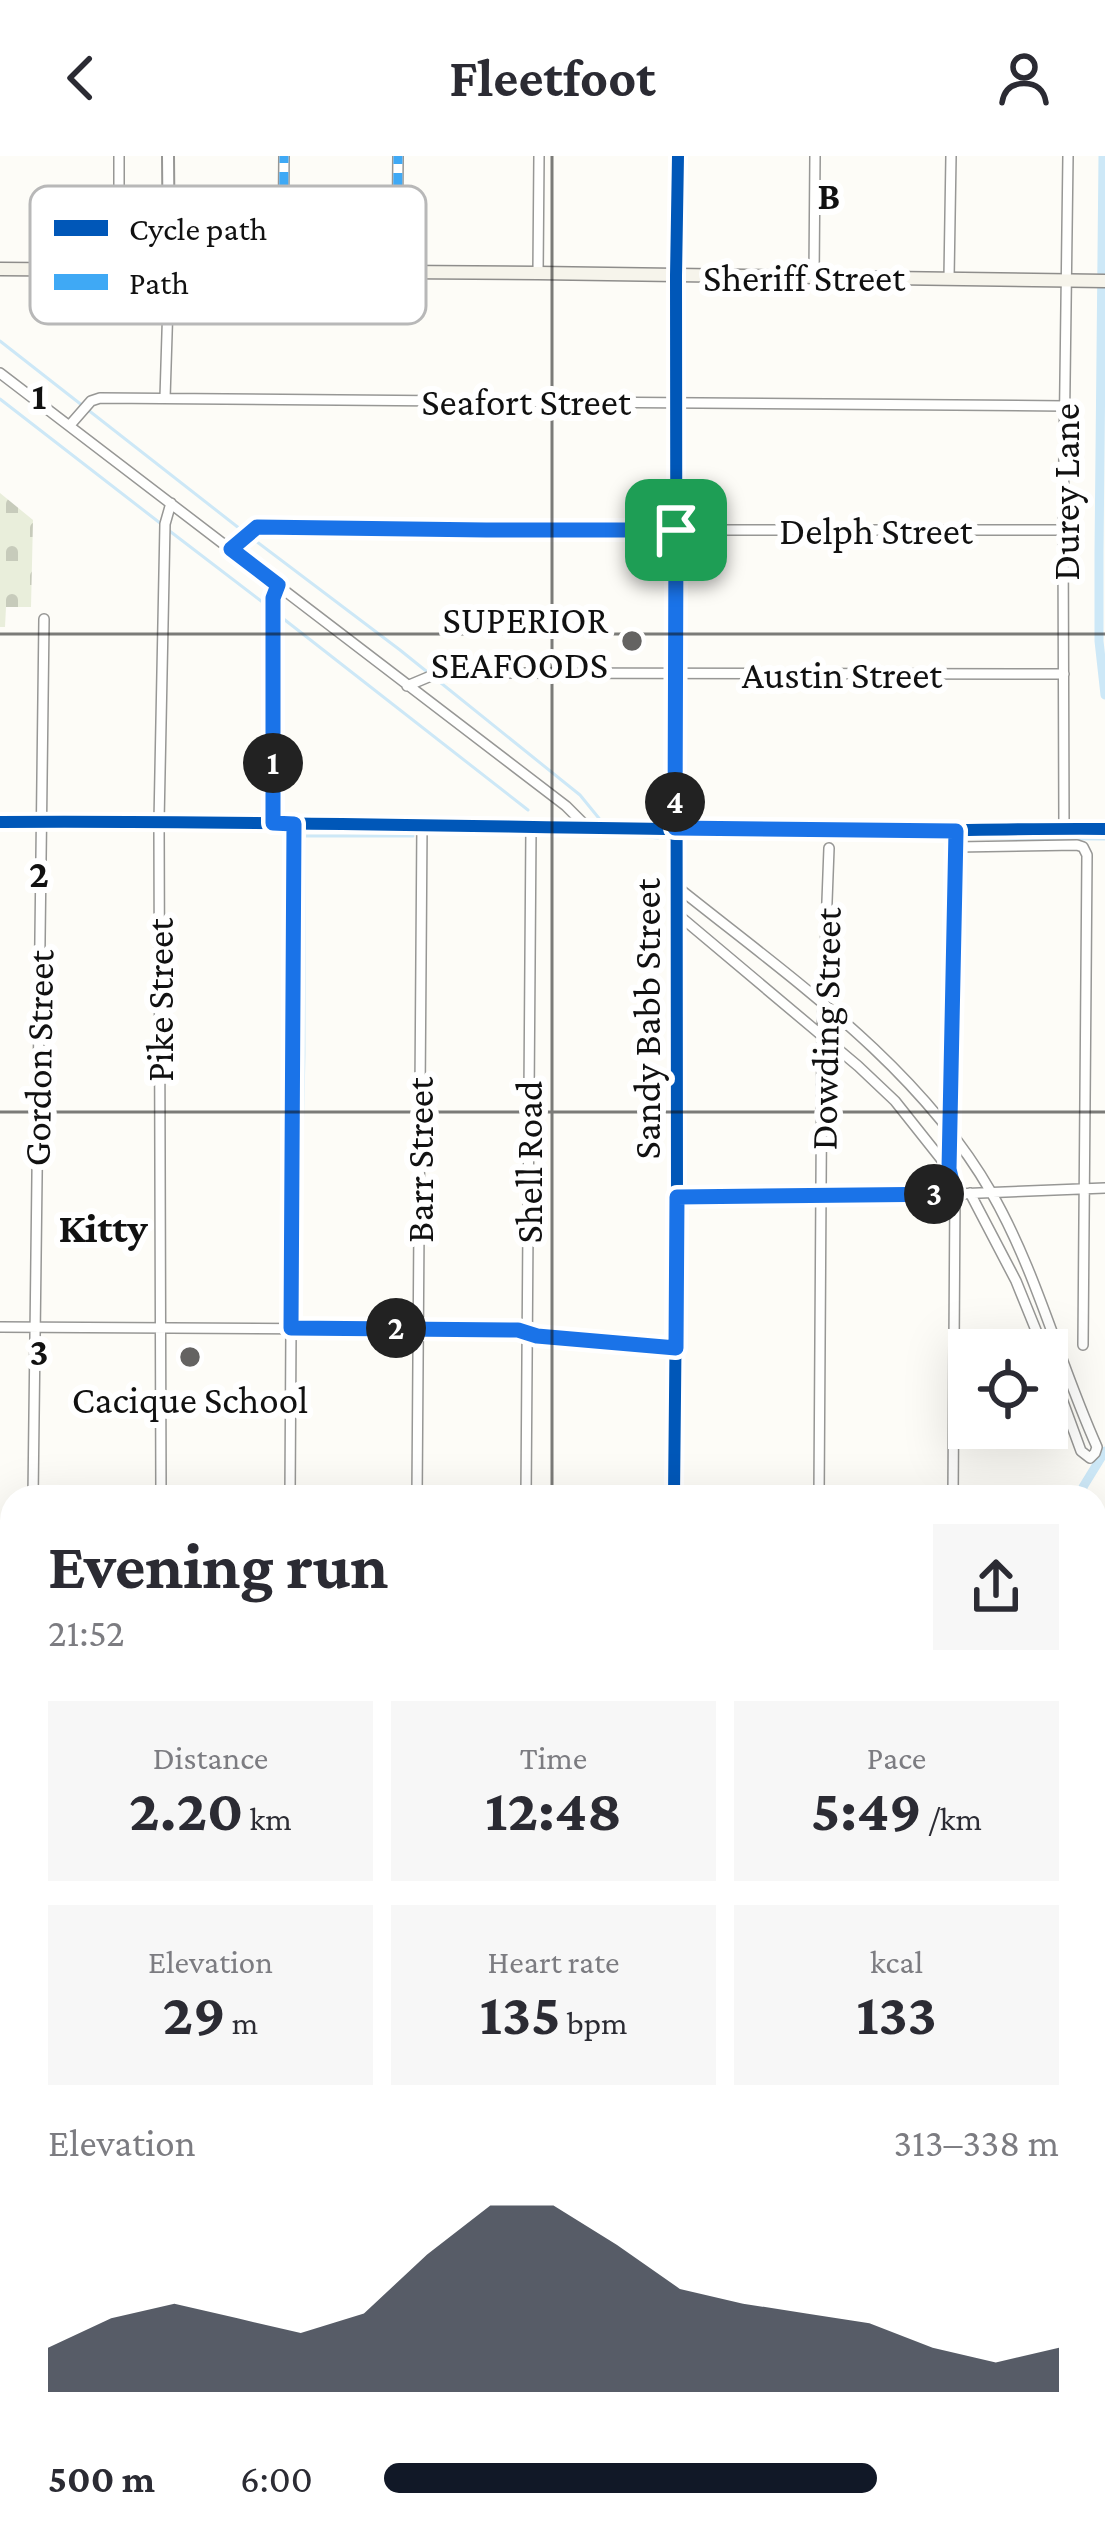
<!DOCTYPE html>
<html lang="en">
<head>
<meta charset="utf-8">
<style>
  :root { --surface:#fff; --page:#f7f7f7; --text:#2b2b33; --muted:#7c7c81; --accent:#111827 }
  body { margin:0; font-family:"Crimson Pro",serif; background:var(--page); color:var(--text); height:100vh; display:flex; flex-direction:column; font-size:45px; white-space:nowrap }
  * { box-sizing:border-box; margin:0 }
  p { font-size:39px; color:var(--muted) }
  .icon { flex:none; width:66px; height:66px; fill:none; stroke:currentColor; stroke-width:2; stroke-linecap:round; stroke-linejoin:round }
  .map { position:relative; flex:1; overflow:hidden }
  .details { position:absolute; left:0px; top:1329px; width:1107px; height:1062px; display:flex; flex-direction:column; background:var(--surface); border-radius:36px 36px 0 0; box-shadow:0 12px 48px #0002 }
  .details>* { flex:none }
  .controls { position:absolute; left:948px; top:1173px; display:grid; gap:24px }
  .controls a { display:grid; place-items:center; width:120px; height:120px; border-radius:0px; background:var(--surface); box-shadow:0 12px 48px #0002; font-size:60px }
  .pin { position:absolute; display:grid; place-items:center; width:102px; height:102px; color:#fff; margin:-51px; border-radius:24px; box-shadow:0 6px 18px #0006 }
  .km { position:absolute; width:60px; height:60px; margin:-30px; border-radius:50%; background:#222; color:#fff; font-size:33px; line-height:60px; text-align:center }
  .round { display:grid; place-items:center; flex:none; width:126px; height:126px; border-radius:0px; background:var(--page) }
  .summary { display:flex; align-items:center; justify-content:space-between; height:204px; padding:0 48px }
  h1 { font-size:66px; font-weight:700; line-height:90px }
  .metrics { display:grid; grid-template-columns:repeat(3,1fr); gap:18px; height:204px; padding:12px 48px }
  .metrics div { display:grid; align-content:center; border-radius:0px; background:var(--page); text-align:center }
  .metrics b { font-size:60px; font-weight:700 }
  .metrics small { font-size:33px; font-weight:400 }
  .metrics p { font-size:33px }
  .chart { height:336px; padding:24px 48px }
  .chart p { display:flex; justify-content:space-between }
  .chart svg { width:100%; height:216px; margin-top:12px; fill:var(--accent); opacity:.7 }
  ul { padding:0 48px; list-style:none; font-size:39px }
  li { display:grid; grid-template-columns:192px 144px 1fr; align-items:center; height:90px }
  li i { height:30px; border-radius:15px; background:var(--accent) }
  header { display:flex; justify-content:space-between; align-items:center; height:156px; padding:0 48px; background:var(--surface); font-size:54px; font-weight:700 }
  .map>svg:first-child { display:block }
</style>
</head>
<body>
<header><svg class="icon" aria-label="back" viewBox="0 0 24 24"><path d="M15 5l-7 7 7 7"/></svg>Fleetfoot<svg class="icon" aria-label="person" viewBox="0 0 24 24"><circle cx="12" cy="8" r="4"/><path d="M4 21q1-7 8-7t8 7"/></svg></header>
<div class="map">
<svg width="1105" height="2391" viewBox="0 0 1105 2391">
  <defs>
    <pattern id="cemetery-stones" width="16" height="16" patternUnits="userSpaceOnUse" patternTransform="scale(3)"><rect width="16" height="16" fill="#e9eedb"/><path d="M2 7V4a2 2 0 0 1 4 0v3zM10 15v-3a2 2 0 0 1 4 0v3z" fill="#c7cbbb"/></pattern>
    <pattern id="park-crowns" width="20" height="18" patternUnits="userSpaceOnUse" patternTransform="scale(3)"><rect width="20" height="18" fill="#e7f3d7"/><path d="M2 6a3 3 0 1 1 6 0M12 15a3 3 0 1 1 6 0" fill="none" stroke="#c5cfb8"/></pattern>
  </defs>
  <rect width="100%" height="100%" fill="#fdfcf7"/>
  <path fill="#e7f3d7" d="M0,1928H12V2232H0Z"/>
  <path fill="url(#cemetery-stones)" d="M0,337L33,364L31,451H6L5,471H0Z"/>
  <path fill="url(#park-crowns)" d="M0,2252H12V2364L0,2338Z
    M19,2379H645V2391H24Z"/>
  <path fill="#f0f6e1" d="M0,1675H6L12,1696L11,1824H0Z
    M221,2379H374L373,2391L220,2389Z
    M443,2379H538V2391H443Z
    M686,2379H857V2391H685Z"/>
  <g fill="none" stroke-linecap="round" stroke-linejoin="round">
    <path stroke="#cde8f7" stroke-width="3" d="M0,185L244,376
      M0,243L160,367
      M167,373L269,451
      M252,382L400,494L580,639L602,666
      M276,457L528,654
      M612,678L658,682
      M688,681L1105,683
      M298,1163L304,898V680H413"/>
    <path stroke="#cde8f7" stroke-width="9" d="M1103,0L1099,397V485L1105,539
      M1083,1341V1331L1105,1295
      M0,1663H12
      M0,2349L12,2374
      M14,2379L20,2391
      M653,2391V2379
      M1086,2391V2379"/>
    <defs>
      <path id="minor" d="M119,114V0
        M283,115L284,0
        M397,116L398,0
        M538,117L539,0
        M814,121L815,0
        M949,122L951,0
        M0,217L566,650L586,670
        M165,242L169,114
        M70,269L91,245L100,242L1065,250
        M231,393L257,371L486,374H1063
        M407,530L438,517L1064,518
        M273,667V442L278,429
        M1064,672L1063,374L1068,0
        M956,691L1077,689L1083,691L1087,699L1083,1189
        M676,730C788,820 918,909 991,1036C1037,1116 1059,1207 1097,1291L1095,1297L1090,1302L1081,1295L1047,1202
        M676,757L858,910L895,945L949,1013
        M970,1037L1016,1125L1044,1194
        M677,1041L955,1038L1105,1032
        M0,1171L518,1174L537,1181L677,1192
        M33,1341L44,463
        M161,1341L159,666L165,368L171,347
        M290,1341L294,667
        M417,1341L422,668
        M526,1341L531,672
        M819,1341L822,879L829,692
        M953,1341L955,1038L949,1013L956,675
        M0,1554H12
        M969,2391V2379"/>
      <path id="tertiary" d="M168,0L169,114
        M0,666C277,664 554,673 831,675C922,676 1014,672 1105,673
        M674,1341L677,1041L676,120L678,0
        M668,2391V2379"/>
      <path id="secondary" d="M0,113L538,117L1105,125
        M0,2383L4,2391"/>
      <path id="primary" d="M0,1581H12
        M1095,1585H1105
        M0,1613H12
        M1095,1621H1105"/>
    </defs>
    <use href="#minor" stroke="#979795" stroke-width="12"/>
    <use href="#tertiary" stroke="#979795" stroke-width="14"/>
    <use href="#secondary" stroke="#8e8d8b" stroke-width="15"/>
    <use href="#primary" stroke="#858482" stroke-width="16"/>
    <use href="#minor" stroke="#fffffe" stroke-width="9"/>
    <use href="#tertiary" stroke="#fffffe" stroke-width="10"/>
    <use href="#secondary" stroke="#f6f4eb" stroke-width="12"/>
    <use href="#primary" stroke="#ede9dc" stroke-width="14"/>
    <path stroke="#3fa9f5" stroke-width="9" stroke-dasharray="18 9" stroke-linecap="butt" d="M283,115L284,0
      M397,116L398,0
      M598,2379L601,2391
      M120,2391L125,2379"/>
    <defs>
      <path id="cycleway" d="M0,666C277,664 554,673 831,675C922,676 1014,672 1105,673
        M674,1341L677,1041L676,120L678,0"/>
    </defs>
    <use href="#cycleway" stroke="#fff" stroke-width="20"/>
    <use href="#cycleway" stroke="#0057b8" stroke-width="12"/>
  </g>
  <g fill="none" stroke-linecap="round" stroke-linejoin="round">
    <defs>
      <path id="route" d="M257,371L486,374H676L675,672L956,675L949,1013L955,1038L677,1041L676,1192L537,1180L518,1174L291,1172L294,668L273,667V442L278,429L231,393Z"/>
    </defs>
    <use href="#route" stroke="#fff" stroke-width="24"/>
    <use href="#route" stroke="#1a73e8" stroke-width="15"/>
  </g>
  <path fill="none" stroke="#111" stroke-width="3" stroke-opacity="0.55" d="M552,0V1341M0,478H1105M0,956H1105M0,1435H12M1095,1435H1105M0,1913H12M1095,1913H1105M552,2379V2391"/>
  <g fill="#646362" stroke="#fff" stroke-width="4.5">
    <circle cx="632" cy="485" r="12"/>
    <circle cx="190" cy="1201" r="12"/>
  </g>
  <g text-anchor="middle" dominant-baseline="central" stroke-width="12" stroke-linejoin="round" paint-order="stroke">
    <g font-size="39" fill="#111" stroke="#fff">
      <text x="804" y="121">Sheriff Street</text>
      <text x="526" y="245">Seafort Street</text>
      <text transform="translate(1065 336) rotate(-90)">Durey Lane</text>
      <text x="876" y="374">Delph Street</text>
      <text x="842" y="518">Austin Street</text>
      <text transform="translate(159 844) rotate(-90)">Pike Street</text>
      <text transform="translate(646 863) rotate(-90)">Sandy Babb Street</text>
      <text transform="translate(825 873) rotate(-89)">Dowding Street</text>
      <text transform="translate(38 902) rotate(-89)">Gordon Street</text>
      <text transform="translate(419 1004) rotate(-90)">Barr Street</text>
      <text transform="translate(528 1006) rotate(-90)">Shell Road</text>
    </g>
    <g font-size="39" fill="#111" stroke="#fff" text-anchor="end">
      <text x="608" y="463">SUPERIOR<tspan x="608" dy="45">SEAFOODS</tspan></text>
      <text x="190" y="1243" text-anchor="middle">Cacique School</text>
    </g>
    <g font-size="42" font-weight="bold" fill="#111" stroke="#fff">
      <text x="103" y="1071">Kitty</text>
    </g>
  </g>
  <rect x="30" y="30" width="396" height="138" rx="18" fill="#fff" stroke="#b8b8b8" stroke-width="3"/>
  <rect x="54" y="64" width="54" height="16" fill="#0057b8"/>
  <rect x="54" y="118" width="54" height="16" fill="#3fa9f5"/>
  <g font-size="33" fill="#111">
    <text x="129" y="84">Cycle path</text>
    <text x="129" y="138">Path</text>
  </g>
  <g font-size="39" text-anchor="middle" font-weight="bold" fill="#111" stroke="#fff" stroke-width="12" stroke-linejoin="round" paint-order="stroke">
    <text x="829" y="53">B</text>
    <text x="39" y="253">1</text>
    <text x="39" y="731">2</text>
    <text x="39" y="1209">3</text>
  </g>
</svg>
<div class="controls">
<a><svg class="icon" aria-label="locate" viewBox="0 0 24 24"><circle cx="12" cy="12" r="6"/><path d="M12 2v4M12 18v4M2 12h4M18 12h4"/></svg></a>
</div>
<div class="pin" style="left:676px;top:374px;background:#1e9e55"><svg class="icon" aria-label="arrive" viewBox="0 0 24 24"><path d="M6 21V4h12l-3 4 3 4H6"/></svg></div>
<b class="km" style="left:273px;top:607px">1</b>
<b class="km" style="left:396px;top:1172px">2</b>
<b class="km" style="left:934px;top:1038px">3</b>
<b class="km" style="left:675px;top:646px">4</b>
<section class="details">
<div class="summary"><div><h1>Evening run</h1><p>21:52</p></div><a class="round"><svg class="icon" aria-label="share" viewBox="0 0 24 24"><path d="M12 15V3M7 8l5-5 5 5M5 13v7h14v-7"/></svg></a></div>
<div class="metrics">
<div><p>Distance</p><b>2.20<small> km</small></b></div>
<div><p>Time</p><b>12:48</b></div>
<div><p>Pace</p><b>5:49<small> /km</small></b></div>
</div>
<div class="metrics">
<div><p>Elevation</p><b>29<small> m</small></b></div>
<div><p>Heart rate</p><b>135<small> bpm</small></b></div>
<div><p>kcal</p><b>133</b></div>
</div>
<div class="chart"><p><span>Elevation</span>313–338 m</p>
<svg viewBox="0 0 160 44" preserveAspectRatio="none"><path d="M0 44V35L10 29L20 26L30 29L40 32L50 28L60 16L70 6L80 6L90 14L100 23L110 26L120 28L130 30L140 35L150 38L160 35V44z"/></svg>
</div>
<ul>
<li><b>500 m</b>6:00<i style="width:73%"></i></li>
</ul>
</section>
</div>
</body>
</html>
